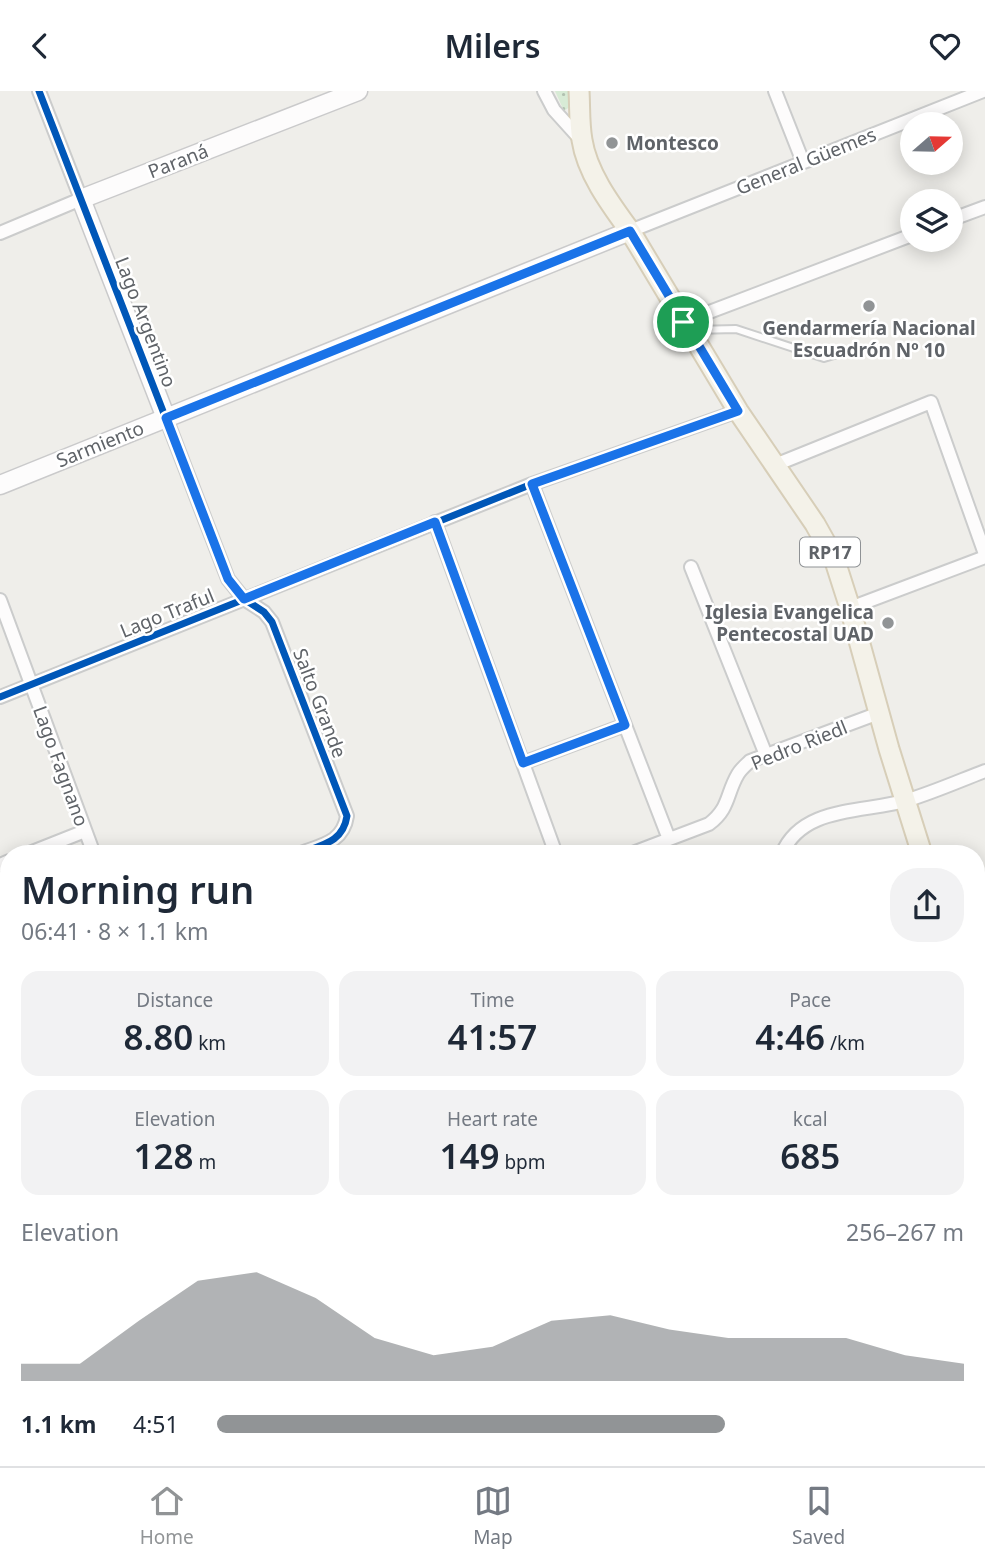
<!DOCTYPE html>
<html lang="en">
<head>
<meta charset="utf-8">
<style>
  :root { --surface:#fff; --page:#f2f2f3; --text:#1f2937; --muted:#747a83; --line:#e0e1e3; --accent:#919496 }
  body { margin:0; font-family:"Noto Sans",sans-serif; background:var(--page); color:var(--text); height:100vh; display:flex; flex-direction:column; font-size:26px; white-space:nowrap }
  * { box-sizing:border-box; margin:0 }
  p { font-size:23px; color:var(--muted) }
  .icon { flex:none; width:38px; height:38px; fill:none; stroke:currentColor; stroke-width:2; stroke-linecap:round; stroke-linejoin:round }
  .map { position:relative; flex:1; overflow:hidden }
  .panel { position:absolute; left:0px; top:754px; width:985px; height:621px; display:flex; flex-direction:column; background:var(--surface); border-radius:28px 28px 0 0; box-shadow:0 4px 18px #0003 }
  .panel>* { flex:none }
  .needle { width:46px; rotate:70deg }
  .controls { position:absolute; left:900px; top:21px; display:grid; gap:14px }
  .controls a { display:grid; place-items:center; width:63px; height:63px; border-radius:50%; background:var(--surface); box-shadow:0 4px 18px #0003; font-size:35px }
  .pin { position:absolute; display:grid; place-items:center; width:60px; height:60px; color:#fff; margin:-30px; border:4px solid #fff; border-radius:50%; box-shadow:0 2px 7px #0007 }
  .round { display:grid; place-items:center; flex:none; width:74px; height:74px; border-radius:28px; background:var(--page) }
  .summary { display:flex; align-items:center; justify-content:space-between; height:119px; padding:0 21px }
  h1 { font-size:38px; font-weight:600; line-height:52px }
  .stats { display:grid; grid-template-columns:repeat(3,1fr); gap:10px; height:119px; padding:7px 21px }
  .stats div { display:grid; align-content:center; border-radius:18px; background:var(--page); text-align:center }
  .stats b { font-size:35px; font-weight:600 }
  .stats small { font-size:19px; font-weight:400 }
  .stats p { font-size:19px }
  .chart { height:196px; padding:14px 21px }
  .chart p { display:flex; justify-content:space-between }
  .chart svg { width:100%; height:126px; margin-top:7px; fill:var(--accent); opacity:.7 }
  ul { padding:0 21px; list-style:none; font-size:23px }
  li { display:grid; grid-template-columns:112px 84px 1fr; align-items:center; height:52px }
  li i { height:18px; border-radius:9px; background:var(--accent) }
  header { display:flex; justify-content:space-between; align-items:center; height:91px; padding:0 21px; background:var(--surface); font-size:32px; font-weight:600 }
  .dock { display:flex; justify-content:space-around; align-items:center; height:98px; border-top:2px solid var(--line); background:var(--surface); font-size:19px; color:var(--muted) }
  .dock a { display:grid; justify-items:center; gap:4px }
  .dock .selected { color:var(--accent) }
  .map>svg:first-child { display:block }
</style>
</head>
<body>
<header><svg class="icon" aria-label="back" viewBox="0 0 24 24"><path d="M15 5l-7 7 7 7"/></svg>Milers<svg class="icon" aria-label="heart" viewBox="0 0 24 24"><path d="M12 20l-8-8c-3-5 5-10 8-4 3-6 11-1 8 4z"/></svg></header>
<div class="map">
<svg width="985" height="1375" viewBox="0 0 985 1375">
  <defs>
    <pattern id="park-dots" width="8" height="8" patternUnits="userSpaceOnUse" patternTransform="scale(1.75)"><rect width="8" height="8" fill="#d8ebd6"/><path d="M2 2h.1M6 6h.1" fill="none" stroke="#b2c2b1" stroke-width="1.8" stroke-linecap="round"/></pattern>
  </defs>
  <rect width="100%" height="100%" fill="#efeeea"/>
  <path fill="url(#park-dots)" d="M555,0H570L571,15L564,20Z"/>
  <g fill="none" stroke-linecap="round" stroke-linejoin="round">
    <defs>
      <path id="lane" d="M694,239L736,238L824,267L857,257"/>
      <path id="street" d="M544,0L554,19L582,50
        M775,0L803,71
        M950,129L985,116
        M630,140L983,0
        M0,142L81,108L39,0
        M683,231L912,144
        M166,327L228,488L244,508L264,521L272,531L347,725C343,752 321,754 298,763
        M775,374L931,311L985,463
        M532,393L669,748
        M435,431L556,763
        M691,476L766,664
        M0,509L94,763
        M850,517L985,466
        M0,606L532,393L738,320
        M523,672L625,634
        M27,763L85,740
        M630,763L709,733C730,717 726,703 738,683C741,678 746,674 750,670L879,622
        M782,763C802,714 866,722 908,709C934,701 959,690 985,680
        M0,774L9,770
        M976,978L985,974
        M0,979L9,1003
        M976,1137L985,1133
        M0,1211L9,1208
        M976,1289L985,1286
        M449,1367L451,1375
        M658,1367L662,1375
        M0,1372L13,1367
        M351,1375L374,1367
        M756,1375L777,1367"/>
      <path id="secondary" d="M166,327L81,108L358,0
        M0,394L630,140"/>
      <path id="primary" d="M579,0C580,16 579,33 582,49C587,82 611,114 630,140L738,320L815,433L834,467L850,517L889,658L922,763
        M976,927L985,953"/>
    </defs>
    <use href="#lane" stroke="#cbcccc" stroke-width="10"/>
    <use href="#street" stroke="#cbcccc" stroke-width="16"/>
    <use href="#secondary" stroke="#cacacb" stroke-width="21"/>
    <use href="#primary" stroke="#d7ceb8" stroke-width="23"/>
    <use href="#lane" stroke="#fdfcfc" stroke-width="6"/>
    <use href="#street" stroke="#fdfcfc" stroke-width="12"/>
    <use href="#secondary" stroke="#fdfcfc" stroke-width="18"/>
    <use href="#primary" stroke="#f4f2e9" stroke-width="19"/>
    <defs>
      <path id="cycleway" d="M39,0L228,488L244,508L264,521L272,531L347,725C343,752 321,754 298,763
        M0,606L532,393L738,320"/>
    </defs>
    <use href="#cycleway" stroke="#fff" stroke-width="11"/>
    <use href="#cycleway" stroke="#0057b8" stroke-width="7"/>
  </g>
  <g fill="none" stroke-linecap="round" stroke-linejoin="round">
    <defs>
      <path id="route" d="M630,140L738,320L532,393L625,634L523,672L435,431L244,508L228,488L166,327Z"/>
    </defs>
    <use href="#route" stroke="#fff" stroke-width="14"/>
    <use href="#route" stroke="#1a73e8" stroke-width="9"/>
  </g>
  <g fill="#919496" stroke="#fff" stroke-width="2.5">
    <circle cx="612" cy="52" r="7"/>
    <circle cx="869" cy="215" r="7"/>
    <circle cx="888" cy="532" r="7"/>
  </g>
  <g text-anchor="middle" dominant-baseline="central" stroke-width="5" stroke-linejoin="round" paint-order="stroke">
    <rect fill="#fff" stroke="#8f9295" stroke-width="2" x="800" y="446.5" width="60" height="29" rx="5"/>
    <g font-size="18" font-weight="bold" fill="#5f6368">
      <text x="830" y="461">RP17</text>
    </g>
    <g font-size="19" font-weight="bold" fill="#5f6368" stroke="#fff" text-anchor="start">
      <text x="626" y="52">Montesco</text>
      <text x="869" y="237" text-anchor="middle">Gendarmería Nacional<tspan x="869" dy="22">Escuadrón Nº 10</tspan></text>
      <text x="874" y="521" text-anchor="end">Iglesia Evangelica<tspan x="874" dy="22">Pentecostal UAD</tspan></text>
    </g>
    <g font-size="19" fill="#5f6368" stroke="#fff">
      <text transform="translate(178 70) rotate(-21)">Paraná</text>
      <text transform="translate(806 70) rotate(-22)">General Güemes</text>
      <text transform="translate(146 231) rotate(69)">Lago Argentino</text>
      <text transform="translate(100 353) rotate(-22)">Sarmiento</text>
      <text transform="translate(167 522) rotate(-22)">Lago Traful</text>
      <text transform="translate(320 612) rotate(69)">Salto Grande</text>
      <text transform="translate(799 654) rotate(-22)">Pedro Riedl</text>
      <text transform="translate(61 675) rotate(70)">Lago Fagnano</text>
    </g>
  </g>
</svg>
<div class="controls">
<a><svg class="needle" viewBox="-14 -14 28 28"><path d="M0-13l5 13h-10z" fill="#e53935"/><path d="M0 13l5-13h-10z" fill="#747a83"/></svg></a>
<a><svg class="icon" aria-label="layers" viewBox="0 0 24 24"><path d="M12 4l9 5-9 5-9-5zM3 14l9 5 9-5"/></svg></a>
</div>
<div class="pin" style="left:683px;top:231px;background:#1e9e55"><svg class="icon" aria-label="arrive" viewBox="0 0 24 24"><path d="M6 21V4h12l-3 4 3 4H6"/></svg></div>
<section class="panel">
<div class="summary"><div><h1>Morning run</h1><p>06:41 · 8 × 1.1 km</p></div><a class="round"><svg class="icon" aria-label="share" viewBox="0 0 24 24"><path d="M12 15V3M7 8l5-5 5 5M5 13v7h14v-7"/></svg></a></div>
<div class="stats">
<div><p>Distance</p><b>8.80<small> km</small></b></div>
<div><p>Time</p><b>41:57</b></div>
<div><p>Pace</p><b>4:46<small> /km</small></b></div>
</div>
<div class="stats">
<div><p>Elevation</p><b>128<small> m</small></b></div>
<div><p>Heart rate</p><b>149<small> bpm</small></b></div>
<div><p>kcal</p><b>685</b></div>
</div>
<div class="chart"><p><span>Elevation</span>256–267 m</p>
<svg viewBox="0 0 160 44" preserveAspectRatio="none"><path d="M0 44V38L10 38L20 23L30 9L40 6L50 15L60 29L70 35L80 32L90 23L100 21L110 26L120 29L130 29L140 29L150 35L160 38V44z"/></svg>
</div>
<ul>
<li><b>1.1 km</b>4:51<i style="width:68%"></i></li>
</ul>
</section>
</div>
<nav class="dock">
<a class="selected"><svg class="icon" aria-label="home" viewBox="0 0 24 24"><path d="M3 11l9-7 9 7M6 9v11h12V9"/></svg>Home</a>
<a><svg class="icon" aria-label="map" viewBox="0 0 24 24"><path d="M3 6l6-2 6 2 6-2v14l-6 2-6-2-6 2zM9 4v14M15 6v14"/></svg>Map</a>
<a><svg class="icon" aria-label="saved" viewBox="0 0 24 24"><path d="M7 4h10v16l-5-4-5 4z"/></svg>Saved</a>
</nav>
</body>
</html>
